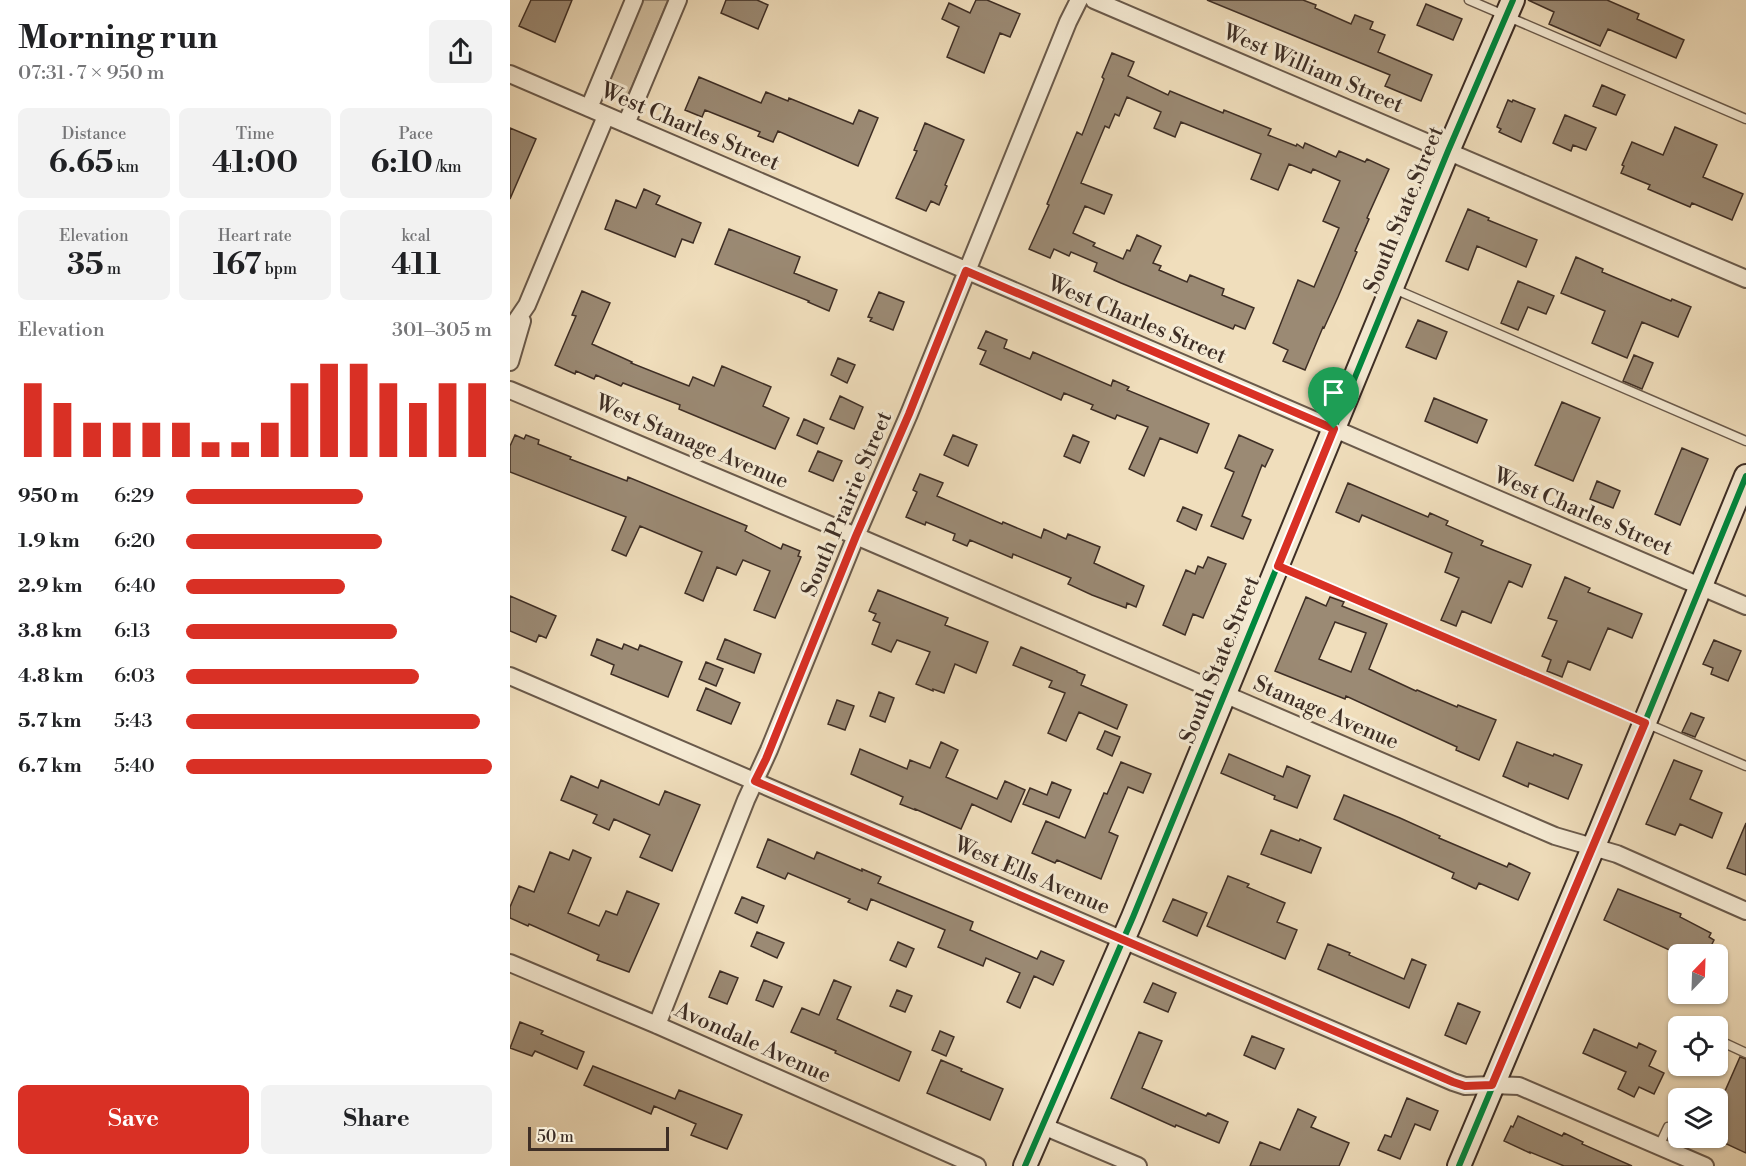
<!DOCTYPE html>
<html lang="en">
<head>
<meta charset="utf-8">
<style>
  :root { --surface:#fff; --page:#f2f2f2; --text:#202124; --muted:#757577; --accent:#d93025 }
  body { margin:0; font-family:"Libre Bodoni",serif; background:var(--page); color:var(--text); height:100vh; display:flex; flex-direction:column; font-size:22px; white-space:nowrap }
  * { box-sizing:border-box; margin:0 }
  p { font-size:20px; color:var(--muted) }
  .icon { flex:none; width:33px; height:33px; fill:none; stroke:currentColor; stroke-width:2; stroke-linecap:round; stroke-linejoin:round }
  .map { position:relative; flex:1; overflow:hidden }
  .drawer { display:flex; flex-direction:column; background:var(--surface); width:510px }
  .drawer>* { flex:none }
  .needle { width:39px; rotate:23deg }
  .buttons { position:absolute; left:1158px; top:944px; display:grid; gap:12px }
  .buttons a { display:grid; place-items:center; width:60px; height:60px; border-radius:9px; background:var(--surface); box-shadow:0 2px 4px #0004; font-size:30px }
  .scale { position:absolute; left:18px; bottom:15px; width:141px; box-sizing:border-box; padding-left:6px; border:3px solid #3e2e25; border-top:0; font-size:16px; line-height:21px; white-space:nowrap; color:#3e2e25; -webkit-text-stroke:4px #f5ead3; paint-order:stroke }
  .pin { position:absolute; display:grid; place-items:center; width:51px; height:51px; color:#fff; margin:-62px -26px; border-radius:50% 50% 50% 0; rotate:-45deg; box-shadow:0 0 6px #0007 }
  .pin .icon { rotate:45deg }
  .round { display:grid; place-items:center; flex:none; width:63px; height:63px; border-radius:9px; background:var(--page) }
  .overview { display:flex; align-items:center; justify-content:space-between; height:102px; padding:0 18px }
  h1 { font-size:33px; font-weight:700; line-height:45px }
  .figures { display:grid; grid-template-columns:repeat(3,1fr); gap:9px; height:102px; padding:6px 18px }
  .figures div { display:grid; align-content:center; border-radius:9px; background:var(--page); text-align:center }
  .figures b { font-size:30px; font-weight:700 }
  .figures small { font-size:16px; font-weight:400 }
  .figures p { font-size:16px }
  .chart { height:168px; padding:12px 18px }
  .chart p { display:flex; justify-content:space-between }
  .chart svg { width:100%; height:108px; margin-top:6px; stroke:var(--accent); stroke-width:6 }
  .action { display:flex; gap:12px; margin-top:auto; padding:12px 18px }
  .action a { flex:1; height:69px; border-radius:9px; background:var(--accent); color:#fff; font-size:24px; font-weight:700; line-height:69px; text-align:center }
  .action a+a { background:var(--page); color:var(--text) }
  ul { padding:0 18px; list-style:none; font-size:20px }
  li { display:grid; grid-template-columns:96px 72px 1fr; align-items:center; height:45px }
  li i { height:15px; border-radius:8px; background:var(--accent) }
  main { display:flex; flex:1; min-height:0 }
  .map>svg:first-child { display:block }
</style>
</head>
<body>
<main>
<section class="drawer">
<div class="overview"><div><h1>Morning run</h1><p>07:31 · 7 × 950 m</p></div><a class="round"><svg class="icon" aria-label="share" viewBox="0 0 24 24"><path d="M12 15V3M7 8l5-5 5 5M5 13v7h14v-7"/></svg></a></div>
<div class="figures">
<div><p>Distance</p><b>6.65<small> km</small></b></div>
<div><p>Time</p><b>41:00</b></div>
<div><p>Pace</p><b>6:10<small> /km</small></b></div>
</div>
<div class="figures">
<div><p>Elevation</p><b>35<small> m</small></b></div>
<div><p>Heart rate</p><b>167<small> bpm</small></b></div>
<div><p>kcal</p><b>411</b></div>
</div>
<div class="chart"><p><span>Elevation</span>301–305 m</p>
<svg viewBox="0 0 160 44" preserveAspectRatio="none"><path d="M5 44V14M15 44V22M25 44V30M35 44V30M45 44V30M55 44V30M65 44V38M75 44V38M85 44V30M95 44V14M105 44V6M115 44V6M125 44V14M135 44V22M145 44V14M155 44V14"/></svg>
</div>
<ul>
<li><b>950 m</b>6:29<i style="width:58%"></i></li>
<li><b>1.9 km</b>6:20<i style="width:64%"></i></li>
<li><b>2.9 km</b>6:40<i style="width:52%"></i></li>
<li><b>3.8 km</b>6:13<i style="width:69%"></i></li>
<li><b>4.8 km</b>6:03<i style="width:76%"></i></li>
<li><b>5.7 km</b>5:43<i style="width:96%"></i></li>
<li><b>6.7 km</b>5:40<i style="width:100%"></i></li>
</ul>
<div class="action"><a>Save</a><a>Share</a></div>
</section>
<div class="map">
<svg width="1236" height="1166" viewBox="0 0 1236 1166">
  <rect width="100%" height="100%" fill="#f0debc"/>
  <filter id="stains"><feTurbulence type="fractalNoise" baseFrequency=".00333" numOctaves="4"/><feColorMatrix values="0 0 0 0 .2 0 0 0 0 .09 0 0 0 0 .02 0 0 0 .5 -.17"/></filter>
  <radialGradient id="worn" r=".72"><stop offset=".6" stop-color="#630" stop-opacity="0"/><stop offset="1" stop-color="#630" stop-opacity=".3"/></radialGradient>
  <path fill="#d2c0a2" stroke="#887764" stroke-width="1.5" d="M129,0H158L122,86C120,90 119,94 116,96C107,104 97,95 95,87Z"/>
  <path fill="#9b8a74" stroke="#3e2e25" stroke-width="1.5" fill-rule="evenodd" d="M21,0H62L45,42L9,26Z
    M216,0H247L258,5L248,29L211,13Z
    M466,0H477L510,14L500,37L490,33L474,73L437,57L449,27L432,19L439,3L460,13Z
    M697,0H793L806,5L805,8L841,24L845,15L863,22L860,29L875,35L868,52L922,75L911,101L875,86L880,75Z
    M1018,0H1097L1129,14L1127,19L1174,40L1166,58L1098,29L1090,46L1039,24L1044,12Z
    M916,4L952,19L943,40L907,25Z
    M602,53L624,62L618,76L658,95L660,91L713,113L714,110L761,129L758,135L786,146L787,144L793,148L795,143L826,157L829,151L855,162L857,159L879,169L857,218L859,219L845,251L847,252L828,297L814,328L813,327L795,370L773,361L778,350L763,343L788,280L804,287L829,228L813,221L830,181L803,169L801,173L779,164L768,190L741,179L751,154L671,122L665,137L644,128L651,112L617,97L609,116L605,114L599,128L595,126L571,183L602,195L594,214L575,206L563,233L585,243L583,246L613,259L617,250L620,251L627,235L651,246L643,263L651,266L649,270L677,282L680,275L714,289L712,295L744,308L735,329L725,325L723,329L611,283L584,271L587,263L561,252L559,256L544,249L540,258L519,249L539,205L537,204L567,132L572,135L594,79L592,77Z
    M189,77L251,103L256,92L278,101L279,98L343,124L349,110L368,118L348,166L268,131L263,142L248,136L250,132L195,110L192,117L175,110Z
    M1092,85L1115,95L1106,115L1083,106Z
    M998,100L1002,102L1003,100L1025,109L1011,142L989,132L991,129L987,127Z
    M1055,115L1086,128L1076,150L1063,145L1061,151L1043,143Z
    M415,123L454,140L435,185L437,186L429,205L421,201L416,211L386,198L407,151L404,150Z
    M1165,127L1207,145L1193,177L1233,194L1222,220L1182,203L1180,207L1138,189L1140,185L1111,173L1114,166L1112,165L1122,142L1153,155Z
    M0,128L26,139L0,199Z
    M134,189L150,196L146,204L191,223L183,243L172,239L165,257L95,229L106,200L126,208Z
    M958,209L979,218L978,220L1027,240L1016,267L967,246L958,270L936,261Z
    M219,229L290,257L284,273L327,290L319,311L298,302L299,301L205,264Z
    M1066,257L1093,269L1092,272L1161,301L1162,299L1181,307L1168,337L1132,322L1117,358L1082,343L1095,311L1051,293Z
    M1008,281L1044,296L1036,314L1018,307L1008,330L991,323Z
    M72,291L100,303L82,344L122,362L121,363L179,386L183,377L204,386L212,366L261,387L253,406L279,418L265,449L169,409L170,405L113,383L111,386L86,375L84,379L66,371L65,374L45,365L66,316L62,315Z
    M369,292L394,302L383,330L360,321L362,318L358,317Z
    M908,320L937,332L926,359L896,347Z
    M476,331L497,340L494,348L520,359L523,352L601,386L603,380L619,387L617,390L699,424L687,453L650,438L634,476L619,469L638,427L607,415L605,419L581,409L583,405L554,393L551,400L470,364L476,351L468,348Z
    M1124,355L1143,363L1132,389L1113,381Z
    M328,358L345,365L337,383L321,375Z
    M330,396L353,407L344,429L320,419Z
    M924,398L977,420L967,443L915,421Z
    M1052,402L1090,418L1063,481L1025,465Z
    M294,419L314,428L307,444L287,435Z
    M5,435L14,439L16,435L29,440L28,444L61,457L60,459L117,481L118,477L237,526L235,531L271,549L273,544L290,551L288,556L291,557L265,618L244,610L260,571L233,560L226,575L207,567L193,601L175,593L192,552L130,526L116,556L102,550L116,517L0,472V446Z
    M443,435L467,445L458,466L434,455Z
    M563,435L579,442L570,463L554,456Z
    M729,435L763,450L755,467L752,465L732,516L741,520L733,539L701,526L724,472L715,468Z
    M1172,448L1198,459L1170,525L1145,514Z
    M308,451L332,461L323,481L299,471Z
    M410,474L433,483L427,496L492,524L493,522L531,538L534,529L556,539L558,534L590,547L584,563L634,586L626,607L617,603L616,608L582,595L558,584L561,578L503,554L502,558L460,540L457,546L443,540L445,534L416,522L415,525L396,517L407,492L403,490Z
    M1087,481L1110,491L1103,508L1080,499Z
    M838,483L918,517L920,513L938,521L936,525L973,541L971,545L1021,565L1012,587L999,581L981,623L952,611L946,626L931,620L949,578L935,572L942,553L852,515L849,522L826,512Z
    M673,507L692,515L686,530L667,521Z
    M698,557L716,564L693,618L683,614L675,635L653,625L676,570L685,574L688,566L693,568Z
    M1055,577L1080,588L1078,592L1132,614L1122,638L1098,628L1080,670L1058,661L1052,677L1037,671L1041,660L1032,656L1047,621L1038,618Z
    M368,590L438,618L435,625L478,642L466,673L445,664L434,693L423,689V691L406,684L420,652L387,640L381,652L362,644L370,623L363,620L366,614L359,611Z
    M0,596L46,616L36,638L29,635L26,642L0,631Z
    M796,597L816,606L820,597L834,602L832,606L877,624L859,669L906,691L907,690L947,707L948,705L986,720L969,760L946,750L947,747L836,696L835,699L765,671ZM825,622L856,633L841,672L809,659Z
    M87,639L112,649L114,644L128,650L130,645L172,662L158,697L101,674L104,665L81,655Z
    M215,639L251,654L244,673L207,659Z
    M1204,640L1231,651L1218,681L1201,674L1203,668L1193,664Z
    M511,647L567,671V672L575,675L571,685L617,705L607,729L569,712L556,741L538,733L555,693L539,687L542,681L503,665Z
    M196,662L213,669L206,686L189,679Z
    M196,688L230,703L221,724L187,710Z
    M369,692L384,698L375,722L360,716Z
    M327,700L344,706L335,730L318,724Z
    M1181,713L1194,718L1185,737L1172,732Z
    M595,731L610,737L602,756L587,749Z
    M431,742L448,750L436,777L487,799L495,781L515,790L501,822L462,804L451,829L405,809V810L390,804L393,797L341,774L350,749L397,769L400,760L420,768Z
    M1007,742L1043,756L1044,754L1072,765L1058,799L1019,783L1018,787L993,776Z
    M719,754L773,777L777,766L800,776L787,808L764,799L765,796L711,773Z
    M1164,760L1192,771L1180,799L1212,813L1202,838L1170,824L1165,835L1136,824Z
    M611,762L641,774L633,793L618,787L599,832L608,836L591,879L547,860L545,863L522,853L536,821L575,838L594,793L597,794Z
    M61,776L88,788L91,780L149,805L155,791L190,805L162,871L130,857L140,835L104,819L99,830L83,823L87,815L51,800Z
    M542,782L561,790L549,818L513,804L520,788L537,795Z
    M834,795L890,818L930,836L929,838L997,867L999,863L1020,873L1008,900L969,883L966,889L942,878L944,873L824,819Z
    M1236,823V875L1217,868Z
    M761,830L789,841L790,839L811,848L801,873L751,854Z
    M258,839L304,859L307,852L352,871V869L371,877L368,883L463,922L460,930L527,959L531,951L554,961L543,985L524,976L510,1008L497,1002L510,973L476,958L473,966L428,947L435,930L361,899L357,910L338,902L340,899L278,873L275,879L247,867Z
    M63,850L81,858L58,913L89,926L96,911L107,915L117,891L149,904L119,972L87,960L89,955L19,924L18,926L0,918V907L9,886L24,892L40,852L59,860Z
    M718,876L739,884L737,887L775,903L767,922L787,930L775,959L697,926Z
    M1108,889L1171,914L1170,917L1201,933L1199,937L1204,940L1197,954H1168L1094,920Z
    M232,897L254,906L247,923L225,913Z
    M663,899L697,913L687,936L653,921Z
    M247,932L274,943L267,958L241,946Z
    M388,942L404,949L396,967L380,960Z
    M818,944L840,953L839,955L894,979L902,959L916,965L899,1008L808,969Z
    M210,971L228,978L217,1004L199,997Z
    M254,980L272,987L263,1007L246,1000Z
    M324,980L341,987L327,1019L401,1052L389,1081L325,1053L326,1051L281,1032L292,1008L309,1015Z
    M643,983L666,993L658,1012L634,1002Z
    M387,990L402,996L395,1012L380,1006Z
    M948,1003L970,1012L956,1044L935,1035Z
    M10,1022L33,1031L31,1034L74,1052L67,1069L25,1051L22,1056L0,1048Z
    M1084,1029L1127,1048L1129,1043L1146,1051L1139,1066L1154,1073L1144,1094L1129,1087L1124,1097L1108,1089L1116,1072L1073,1053Z
    M430,1031L444,1037L436,1056L422,1050Z
    M629,1032L652,1041L632,1088L696,1116L698,1113L718,1122L709,1143L666,1125L665,1127L601,1098Z
    M742,1036L774,1049L765,1069L734,1055Z
    M1230,1057L1236,1059V1153L1208,1140V1107Z
    M431,1060L452,1069L451,1071L493,1089L480,1120L417,1093Z
    M83,1066L165,1099L169,1090L232,1115L217,1149L181,1135L186,1124L144,1106L141,1114L74,1085Z
    M897,1098L928,1111L920,1130L905,1124L890,1159L868,1150L875,1135L881,1137Z
    M788,1109L806,1117L801,1127L839,1143L829,1166H740L750,1142L770,1150Z
    M1008,1116L1052,1136L1054,1133L1073,1142L1072,1144L1122,1166H1054L1020,1152V1153L994,1141L1001,1126L1003,1127Z"/>
  <g fill="none" stroke-linecap="round" stroke-linejoin="round">
    <defs>
      <path id="lane" d="M959,0L1236,119
        M882,288L1236,441
        M768,566L1236,766
        M1208,1040L1236,1053
        M1149,1146L1158,1127"/>
      <path id="street" d="M584,0L1236,279
        M0,74L1236,606
        M79,108L124,0
        M116,124L168,0
        M0,330L17,305L96,116
        M0,362L12,321
        M0,390L346,536L1045,836L1107,854L1236,911
        M0,676L943,1082L955,1086L982,1085L1009,1086L1195,1166
        M0,963L147,1025L467,1166
        M147,1025L236,800L259,750L346,536L399,414L558,22L569,0
        M533,1126L628,1166"/>
      <path id="secondary" d="M515,1166L623,917L938,151L1003,0
        M949,1166L1091,829L1236,476"/>
    </defs>
    <use href="#lane" stroke="#6a5a4b" stroke-width="11"/>
    <use href="#street" stroke="#6a5a4b" stroke-width="20"/>
    <use href="#secondary" stroke="#3e2e25" stroke-width="26"/>
    <use href="#lane" stroke="#f5ead3" stroke-width="8"/>
    <use href="#street" stroke="#f5ead3" stroke-width="16"/>
    <use href="#secondary" stroke="#f5ead3" stroke-width="22"/>
    <defs>
      <path id="cycleway" d="M515,1166L623,917L938,151L1003,0
        M949,1166L1091,829L1236,476"/>
    </defs>
    <use href="#cycleway" stroke="#f5ead3" stroke-width="10"/>
    <use href="#cycleway" stroke="#00873e" stroke-width="6"/>
  </g>
  <g fill="none" stroke-linecap="round" stroke-linejoin="round">
    <defs>
      <path id="route" d="M456,271L824,429L768,566L1135,723L982,1085L955,1086L943,1082L245,781L256,759L346,536L399,414Z"/>
    </defs>
    <use href="#route" stroke="#fff" stroke-width="12"/>
    <use href="#route" stroke="#d93025" stroke-width="8"/>
  </g>
  <g text-anchor="middle" dominant-baseline="central" stroke-width="6" stroke-linejoin="round" paint-order="stroke">
    <g font-size="22" fill="#3e2e25" stroke="#f5ead3">
      <text transform="translate(803 69) rotate(23)">West William Street</text>
      <text transform="translate(180 127) rotate(23)">West Charles Street</text>
      <text transform="translate(894 210) rotate(-68)">South State Street</text>
      <text transform="translate(627 320) rotate(23)">West Charles Street</text>
      <text transform="translate(182 442) rotate(23)">West Stanage Avenue</text>
      <text transform="translate(337 504) rotate(-67)">South Prairie Street</text>
      <text transform="translate(1073 512) rotate(23)">West Charles Street</text>
      <text transform="translate(710 660) rotate(-68)">South State Street</text>
      <text transform="translate(816 713) rotate(23)">Stanage Avenue</text>
      <text transform="translate(522 876) rotate(23)">West Ells Avenue</text>
      <text transform="translate(243 1043) rotate(24)">Avondale Avenue</text>
    </g>
  </g>
  <rect width="100%" height="100%" filter="url(#stains)"/>
  <rect width="100%" height="100%" fill="url(#worn)"/>
</svg>
<div class="buttons">
<a><svg class="needle" viewBox="-14 -14 28 28"><path d="M0-13l5 13h-10z" fill="#e53935"/><path d="M0 13l5-13h-10z" fill="#757577"/></svg></a>
<a><svg class="icon" aria-label="locate" viewBox="0 0 24 24"><circle cx="12" cy="12" r="6"/><path d="M12 2v4M12 18v4M2 12h4M18 12h4"/></svg></a>
<a><svg class="icon" aria-label="layers" viewBox="0 0 24 24"><path d="M12 4l9 5-9 5-9-5zM3 14l9 5 9-5"/></svg></a>
</div>
<div class="scale">50 m</div>
<div class="pin" style="left:824px;top:429px;background:#1e9e55"><svg class="icon" aria-label="arrive" viewBox="0 0 24 24"><path d="M6 21V4h12l-3 4 3 4H6"/></svg></div>
</div>
</main>
</body>
</html>
